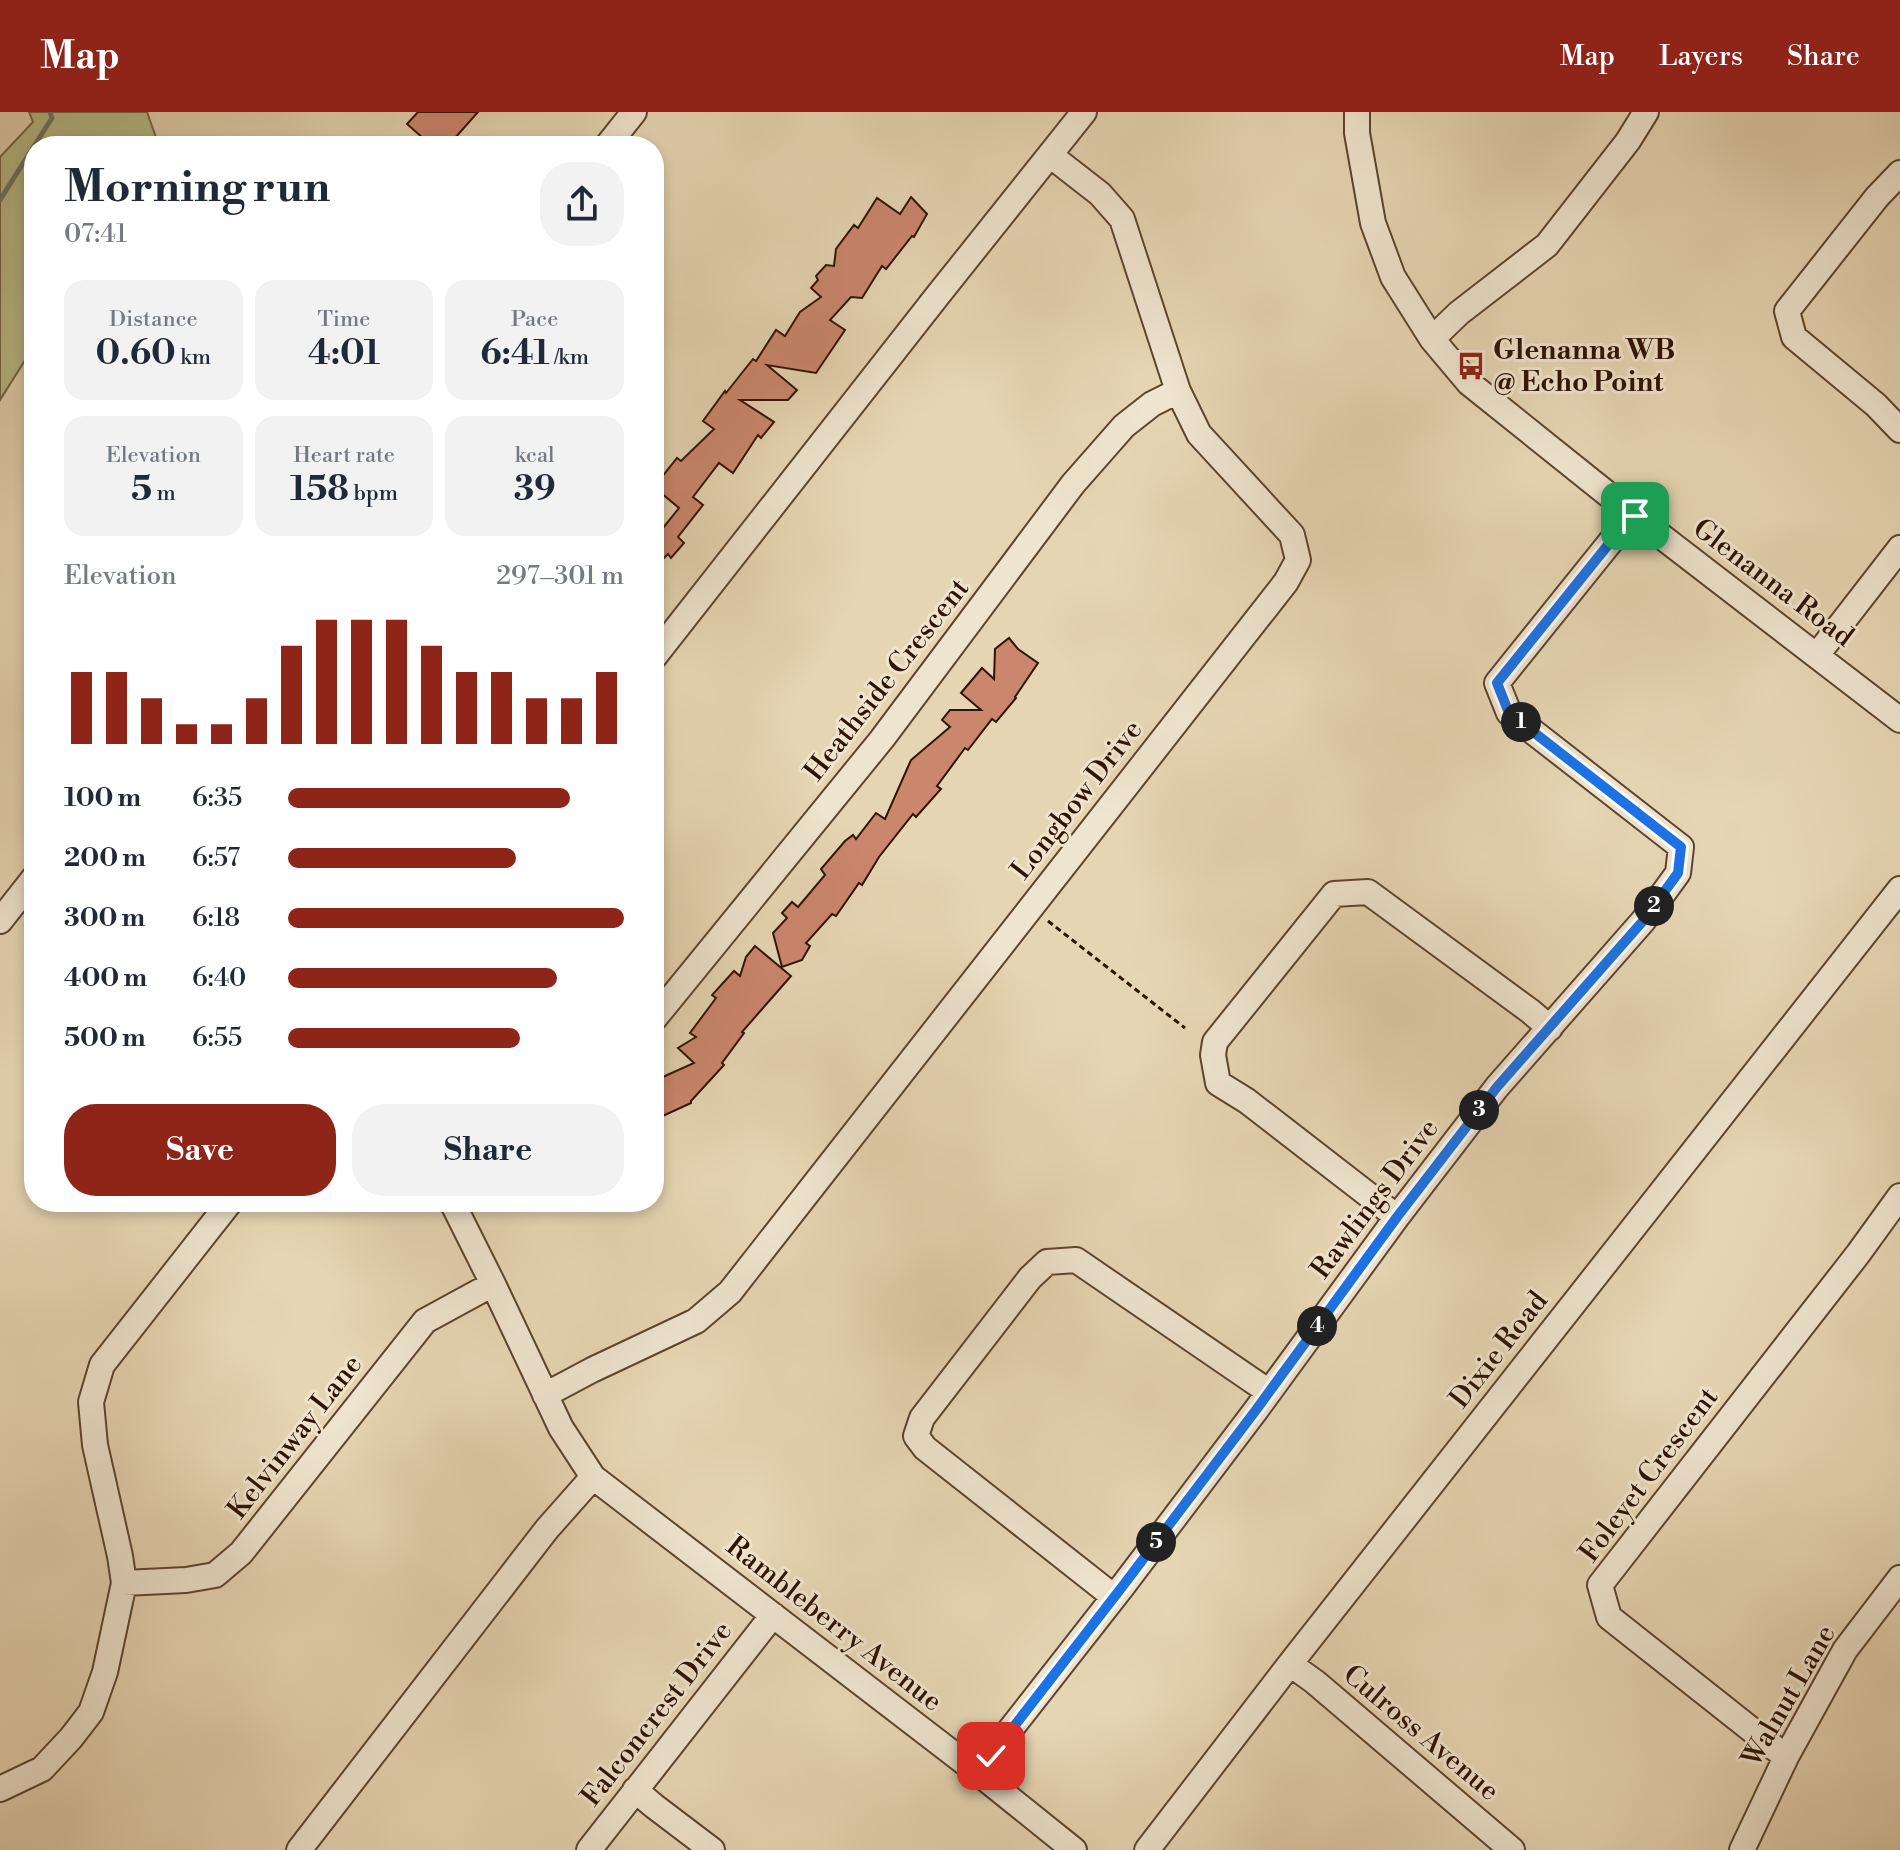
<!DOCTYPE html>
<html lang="en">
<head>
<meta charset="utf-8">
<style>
  :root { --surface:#fff; --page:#f2f2f3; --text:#1f2937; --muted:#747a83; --accent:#8f2418 }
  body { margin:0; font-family:"Libre Bodoni",serif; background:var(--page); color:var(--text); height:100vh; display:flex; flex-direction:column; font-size:30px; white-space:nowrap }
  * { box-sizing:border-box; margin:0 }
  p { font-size:26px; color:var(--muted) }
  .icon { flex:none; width:44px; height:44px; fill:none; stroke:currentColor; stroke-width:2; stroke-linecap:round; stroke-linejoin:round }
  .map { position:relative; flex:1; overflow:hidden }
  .panel { position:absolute; left:24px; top:24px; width:640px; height:1076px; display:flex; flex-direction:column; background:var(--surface); border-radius:32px; box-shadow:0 4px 12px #0003 }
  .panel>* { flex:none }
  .pin { position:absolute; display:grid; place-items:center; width:68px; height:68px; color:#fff; margin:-34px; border-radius:16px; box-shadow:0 4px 12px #0006 }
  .km { position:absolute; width:40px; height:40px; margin:-20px; border-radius:50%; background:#222; color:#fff; font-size:22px; line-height:40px; text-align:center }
  .round { display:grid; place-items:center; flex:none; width:84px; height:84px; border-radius:32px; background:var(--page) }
  .summary { display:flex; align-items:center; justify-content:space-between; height:136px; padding:0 40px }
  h1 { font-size:44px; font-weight:800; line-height:60px }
  .figures { display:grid; grid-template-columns:repeat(3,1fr); gap:12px; height:136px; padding:8px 40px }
  .figures div { display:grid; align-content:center; border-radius:20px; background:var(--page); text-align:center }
  .figures b { font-size:34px; font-weight:800 }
  .figures small { font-size:22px; font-weight:400 }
  .figures p { font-size:22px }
  .chart { height:224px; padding:16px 40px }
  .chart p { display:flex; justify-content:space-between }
  .chart svg { width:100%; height:144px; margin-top:8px; stroke:var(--accent); stroke-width:6 }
  .button { display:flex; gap:16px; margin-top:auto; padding:16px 40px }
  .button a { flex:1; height:92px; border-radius:32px; background:var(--accent); color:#fff; font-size:32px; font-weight:800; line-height:92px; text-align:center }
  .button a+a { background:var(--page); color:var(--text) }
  ul { padding:0 40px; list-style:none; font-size:26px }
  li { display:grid; grid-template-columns:128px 96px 1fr; align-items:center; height:60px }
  li i { height:20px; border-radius:10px; background:var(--accent) }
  header { display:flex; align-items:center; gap:48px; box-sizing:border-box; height:112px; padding:0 40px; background:var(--accent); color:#fff }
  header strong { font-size:38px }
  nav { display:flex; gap:44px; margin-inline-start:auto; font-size:28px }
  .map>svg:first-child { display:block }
</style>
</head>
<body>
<header>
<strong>Map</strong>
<nav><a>Map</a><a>Layers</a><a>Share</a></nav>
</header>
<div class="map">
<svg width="1900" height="1738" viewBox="0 0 1900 1738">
  <rect width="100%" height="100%" fill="#e6d5b3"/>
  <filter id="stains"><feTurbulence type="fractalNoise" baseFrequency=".0025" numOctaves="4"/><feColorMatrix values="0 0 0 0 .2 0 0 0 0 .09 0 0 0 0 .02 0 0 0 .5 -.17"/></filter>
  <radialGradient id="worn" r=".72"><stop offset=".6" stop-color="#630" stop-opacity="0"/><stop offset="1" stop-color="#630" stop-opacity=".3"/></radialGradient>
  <path fill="#b9bc8a" stroke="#746846" stroke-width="2" d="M29,0H147L159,34H34V234L0,288V45L33,10Z"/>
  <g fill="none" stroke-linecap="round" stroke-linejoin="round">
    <path stroke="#6d7768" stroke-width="5" d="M34,34L52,6L50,0
      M0,88L34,34"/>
  </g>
  <path fill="#cb866e" stroke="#2f1303" stroke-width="2" d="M418,0H478L455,26L465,34H432L407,12Z
    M911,85L927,102L914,125L912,124L886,157L882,154L862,186L851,185L830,208L845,218L816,261L767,253L797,278L788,288H740L774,310L761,326L758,323L733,361L719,351L693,385L703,393L678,425L684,431L671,446L668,442L654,456V427L679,396L654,375L677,346L681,349L714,317L703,309L725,279L726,281L753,247L756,249L776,218L785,224L800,200L821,185L811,176L818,168L816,164L826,153L834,154L836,137L854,113L858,116L877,86L900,102Z
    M1009,526L1018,537L1038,551L1015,585L1016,586L996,610L992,607L968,638L965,636L937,674L941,677L916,705L913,702L879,745L862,773L859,771L836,804L832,802L806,831L810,834L802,848L782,855L773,821L787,806L782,801L792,790L798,795L825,763L821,757L845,729L853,723L856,727L876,701L885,707L911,648L950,615L942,608L950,598H981L961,581L982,556L994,567L995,537Z
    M755,834L791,864L742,920L744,921L722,951L724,953L691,989V991L654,1008V969L694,951L678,936L696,925L690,921L716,886L712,883L734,859L740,864L746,845Z"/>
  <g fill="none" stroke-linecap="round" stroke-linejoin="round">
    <defs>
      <path id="minor" d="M1357,0V21L1373,111L1393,165L1432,227L1469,271L1635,404L1900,608
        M607,34L634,0
        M1900,61L1877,85L1787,199L1794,225L1876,293L1900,318
        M1432,227L1459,201L1547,133L1628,29L1646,0
        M1817,543L1900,436
        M654,545L938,183L1084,0
        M0,809L34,766
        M654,907L882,627L1073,372L1124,314L1152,292L1178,279
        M452,1090L493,1172L561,1316L593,1365L977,1660L1074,1738
        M1397,1105L1247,989L1218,971L1213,943L1215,930L1334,782L1368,780L1530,899L1550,916
        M545,1283L592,1258L696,1209L730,1180L1286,470L1298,448L1292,423L1199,322L1178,279L1122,107L1100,82L1050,43
        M124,1471L186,1468L215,1463L241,1441L425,1209L493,1172
        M1114,1485L925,1336L916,1324L922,1306L1030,1166L1047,1150L1076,1148L1269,1280
        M1290,1552L1315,1570L1512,1738
        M1786,1645L1609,1505L1600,1473L1858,1142L1900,1084
        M977,1660L1122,1475L1256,1298L1397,1105L1497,975L1643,809L1678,761L1681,735L1509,601L1497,571L1616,423L1632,400
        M0,1677L42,1657L71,1626L91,1600L105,1560L124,1471L120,1444L95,1333L91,1290L102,1253L230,1090
        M635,1678L654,1694L712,1738
        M299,1738L547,1417L593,1365
        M589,1738L773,1503
        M1147,1738L1290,1552L1900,777
        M1742,1738L1786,1645L1845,1538L1900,1466"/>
    </defs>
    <use href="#minor" stroke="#5d442f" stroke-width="28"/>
    <path stroke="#2f1303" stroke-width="3" stroke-dasharray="6 4" stroke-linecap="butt" d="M1048,809L1185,916"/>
    <use href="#minor" stroke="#efe4ce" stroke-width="24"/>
  </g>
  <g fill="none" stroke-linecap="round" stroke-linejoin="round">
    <defs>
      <path id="route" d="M991,1644L1122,1475L1256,1298L1397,1105L1497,975L1643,809L1678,761L1681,735L1509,601L1497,571L1616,423L1632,400L1635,404"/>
    </defs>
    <use href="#route" stroke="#fff" stroke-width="16"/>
    <use href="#route" stroke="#1a73e8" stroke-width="10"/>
  </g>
  <defs>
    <symbol id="bus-bare" viewBox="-9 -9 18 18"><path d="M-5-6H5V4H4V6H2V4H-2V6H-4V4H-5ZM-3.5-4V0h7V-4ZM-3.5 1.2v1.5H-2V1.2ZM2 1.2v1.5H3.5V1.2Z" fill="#8f2418" stroke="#efe4ce" stroke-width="2.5" paint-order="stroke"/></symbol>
  </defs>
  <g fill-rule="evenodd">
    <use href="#bus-bare" x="1451" y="234" width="40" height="40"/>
  </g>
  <g text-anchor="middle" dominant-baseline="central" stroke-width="6" stroke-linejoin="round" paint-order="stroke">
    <g font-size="28" font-weight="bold" fill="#2f1303" stroke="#efe4ce" text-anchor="start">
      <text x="1493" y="238">Glenanna WB<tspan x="1493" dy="32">@ Echo Point</tspan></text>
    </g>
    <g font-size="28" fill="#2f1303" stroke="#efe4ce">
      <text transform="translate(1773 471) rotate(37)">Glenanna Road</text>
      <text transform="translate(887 568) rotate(-52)">Heathside Crescent</text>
      <text transform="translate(1077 688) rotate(-52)">Longbow Drive</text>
      <text transform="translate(1375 1087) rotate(-53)">Rawlings Drive</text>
      <text transform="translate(1499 1238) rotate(-52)">Dixie Road</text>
      <text transform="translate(295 1325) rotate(-52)">Kelvinway Lane</text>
      <text transform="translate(1649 1363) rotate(-53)">Foleyet Crescent</text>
      <text transform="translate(834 1512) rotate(38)">Rambleberry Avenue</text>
      <text transform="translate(1789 1584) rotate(-60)">Walnut Lane</text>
      <text transform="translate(657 1602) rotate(-52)">Falconcrest Drive</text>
      <text transform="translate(1421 1621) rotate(40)">Culross Avenue</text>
    </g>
  </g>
  <rect width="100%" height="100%" filter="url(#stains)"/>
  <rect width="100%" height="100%" fill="url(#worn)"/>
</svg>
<div class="pin" style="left:1635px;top:404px;background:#1e9e55"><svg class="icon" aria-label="arrive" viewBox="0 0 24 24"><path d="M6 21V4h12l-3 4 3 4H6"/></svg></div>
<div class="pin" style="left:991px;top:1644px;background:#d93025"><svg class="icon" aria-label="check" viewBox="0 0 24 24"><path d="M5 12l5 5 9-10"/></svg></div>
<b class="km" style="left:1521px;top:610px">1</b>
<b class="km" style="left:1654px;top:794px">2</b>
<b class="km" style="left:1479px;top:998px">3</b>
<b class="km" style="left:1317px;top:1214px">4</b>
<b class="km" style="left:1156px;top:1430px">5</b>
<section class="panel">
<div class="summary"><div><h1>Morning run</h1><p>07:41</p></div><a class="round"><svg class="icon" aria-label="share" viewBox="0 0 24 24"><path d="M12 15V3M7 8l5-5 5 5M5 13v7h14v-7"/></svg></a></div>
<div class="figures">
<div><p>Distance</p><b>0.60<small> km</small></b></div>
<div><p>Time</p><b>4:01</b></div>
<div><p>Pace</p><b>6:41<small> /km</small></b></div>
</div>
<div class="figures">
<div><p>Elevation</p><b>5<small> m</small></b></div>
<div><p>Heart rate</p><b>158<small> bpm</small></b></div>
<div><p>kcal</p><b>39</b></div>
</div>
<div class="chart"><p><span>Elevation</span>297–301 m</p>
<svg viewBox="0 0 160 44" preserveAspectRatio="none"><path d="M5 44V22M15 44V22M25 44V30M35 44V38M45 44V38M55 44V30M65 44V14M75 44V6M85 44V6M95 44V6M105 44V14M115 44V22M125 44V22M135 44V30M145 44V30M155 44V22"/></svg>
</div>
<ul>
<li><b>100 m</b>6:35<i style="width:84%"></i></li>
<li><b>200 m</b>6:57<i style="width:68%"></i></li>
<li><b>300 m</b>6:18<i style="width:100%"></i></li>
<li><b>400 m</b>6:40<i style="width:80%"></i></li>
<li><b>500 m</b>6:55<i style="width:69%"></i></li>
</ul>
<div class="button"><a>Save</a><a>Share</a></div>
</section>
</div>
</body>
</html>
